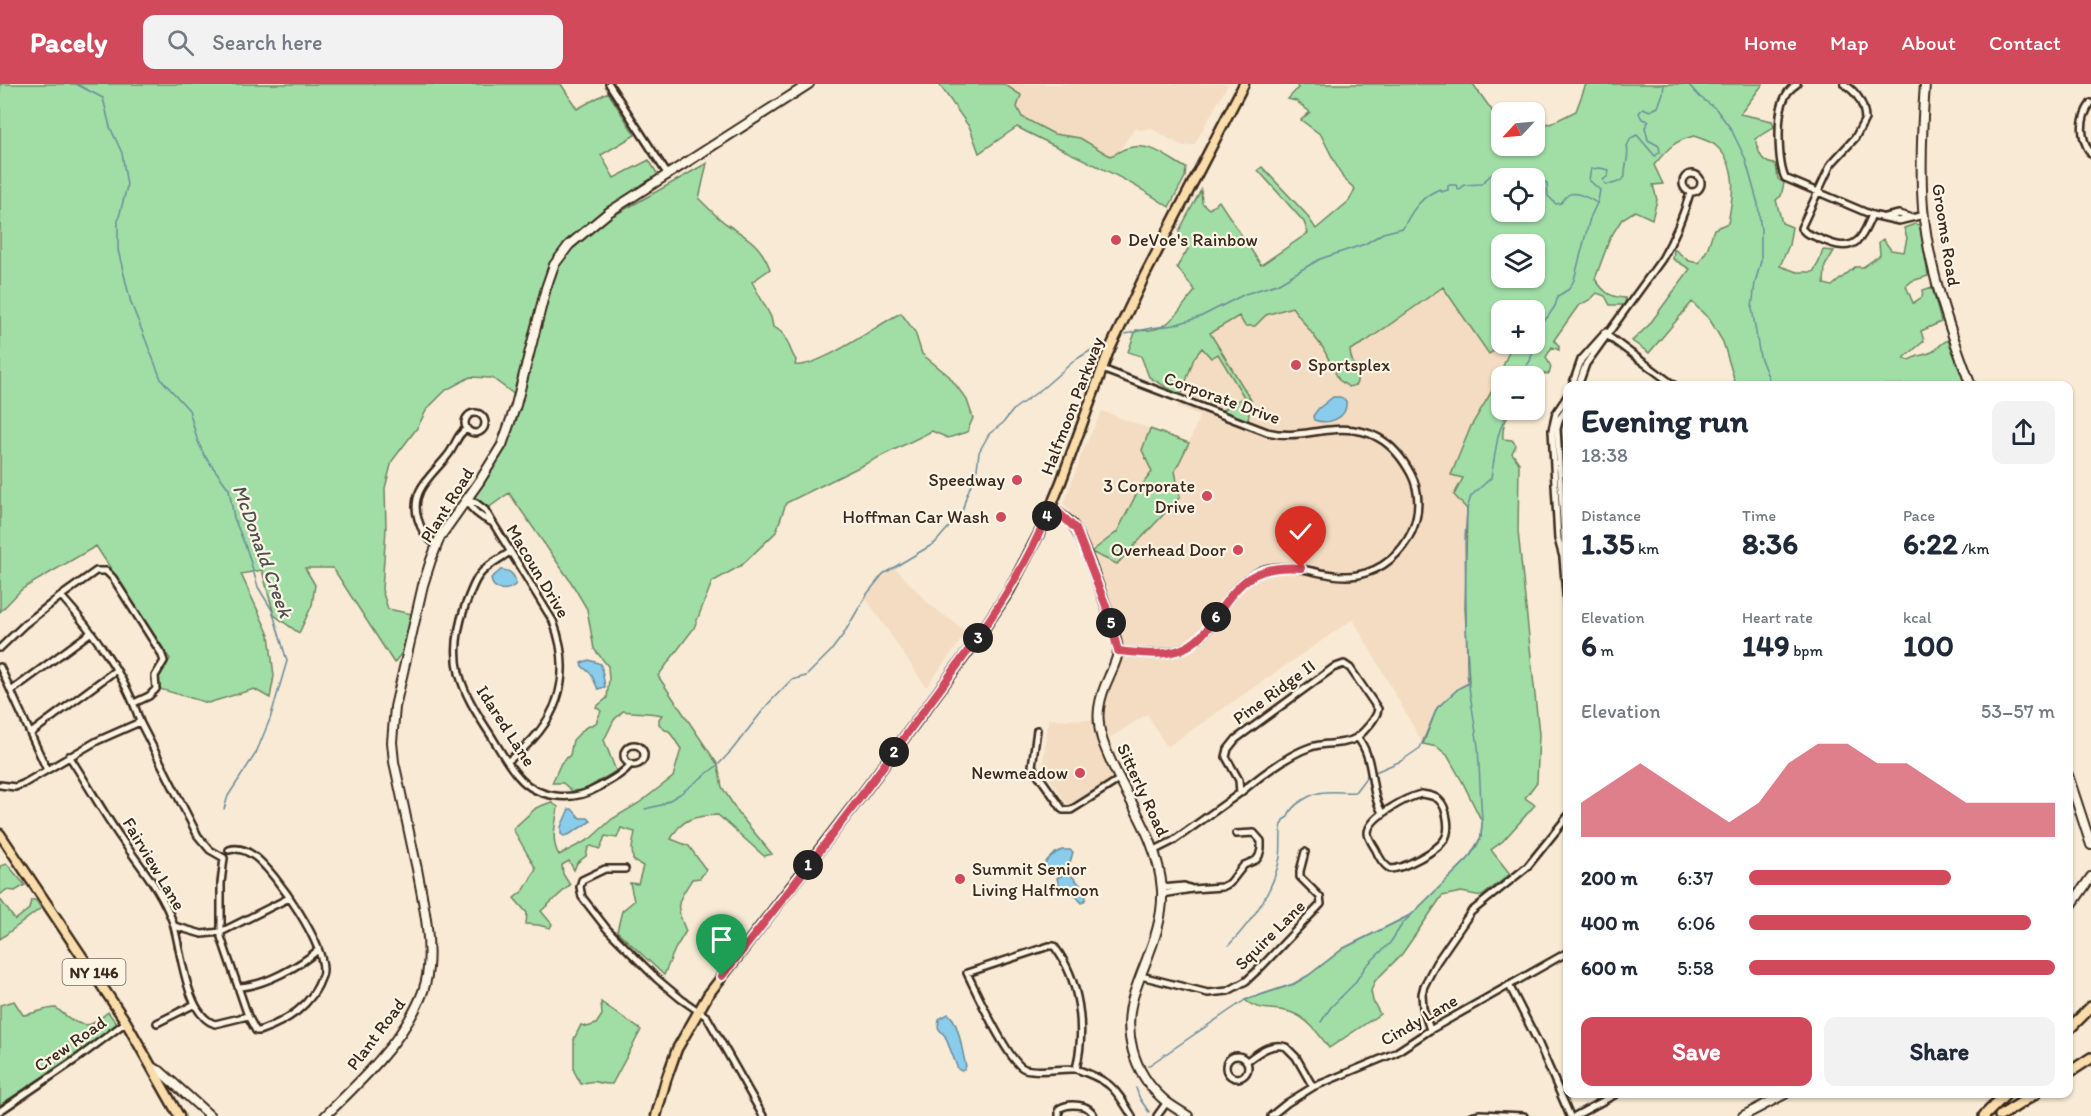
<!DOCTYPE html>
<html lang="en">
<head>
<meta charset="utf-8">
<style>
  :root { --surface:#fff; --page:#f2f2f3; --text:#1f2937; --muted:#747a83; --accent:#d1495b }
  body { margin:0; font-family:Itim,sans-serif; background:var(--page); color:var(--text); height:100vh; display:flex; flex-direction:column; font-size:22px; white-space:nowrap }
  * { box-sizing:border-box; margin:0 }
  p { font-size:20px; color:var(--muted) }
  .icon { flex:none; width:33px; height:33px; fill:none; stroke:currentColor; stroke-width:2; stroke-linecap:round; stroke-linejoin:round }
  .map { position:relative; flex:1; overflow:hidden }
  .side { position:absolute; left:1563px; top:297px; width:510px; height:717px; display:flex; flex-direction:column; background:var(--surface); border-radius:12px; box-shadow:0 2px 4px #0004 }
  .side>* { flex:none }
  .needle { width:39px; rotate:244deg }
  .tools { position:absolute; left:1491px; top:18px; display:grid; gap:12px }
  .tools a { display:grid; place-items:center; width:54px; height:54px; border-radius:12px; background:var(--surface); box-shadow:0 2px 4px #0004; font-size:30px }
  .pin { position:absolute; display:grid; place-items:center; width:51px; height:51px; color:#fff; margin:-62px -26px; border-radius:50% 50% 50% 0; rotate:-45deg; box-shadow:0 0 6px #0007 }
  .pin .icon { rotate:45deg }
  .km { position:absolute; width:30px; height:30px; margin:-15px; border-radius:50%; background:#222; color:#fff; font-size:16px; line-height:30px; text-align:center }
  .round { display:grid; place-items:center; flex:none; width:63px; height:63px; border-radius:12px; background:var(--page) }
  .head { display:flex; align-items:center; justify-content:space-between; height:102px; padding:0 18px }
  h1 { font-size:33px; font-weight:700; line-height:45px }
  .stats { display:grid; grid-template-columns:repeat(3,1fr); gap:9px; height:102px; padding:6px 18px }
  .stats div { display:grid; align-content:center }
  .stats b { font-size:30px; font-weight:700 }
  .stats small { font-size:16px; font-weight:400 }
  .stats p { font-size:16px }
  .chart { height:168px; padding:12px 18px }
  .chart p { display:flex; justify-content:space-between }
  .chart svg { width:100%; height:108px; margin-top:6px; fill:var(--accent); opacity:.7 }
  .cta { display:flex; gap:12px; margin-top:auto; padding:12px 18px }
  .cta a { flex:1; height:69px; border-radius:12px; background:var(--accent); color:#fff; font-size:24px; font-weight:700; line-height:69px; text-align:center }
  .cta a+a { background:var(--page); color:var(--text) }
  ul { padding:0 18px; list-style:none; font-size:20px }
  li { display:grid; grid-template-columns:96px 72px 1fr; align-items:center; height:45px }
  li i { height:15px; border-radius:8px; background:var(--accent) }
  header { display:flex; align-items:center; gap:36px; box-sizing:border-box; height:84px; padding:0 30px; background:var(--accent); color:#fff }
  header strong { font-size:28px }
  nav { display:flex; gap:33px; margin-inline-start:auto; font-size:21px }
  .search { width:420px; height:54px; background:var(--page); display:flex; align-items:center; gap:15px; box-sizing:border-box; padding:0 21px; border-radius:12px; color:var(--muted); font-size:22px }
  .map>svg:first-child { display:block }
</style>
</head>
<body>
<header>
<strong>Pacely</strong>
<div class="search"><svg class="icon" aria-label="search" viewBox="0 0 24 24"><circle cx="10" cy="10" r="6"/><path d="M15 15l6 6"/></svg>Search here</div>
<nav><a>Home</a><a>Map</a><a>About</a><a>Contact</a></nav>
</header>
<div class="map">
<svg width="2091" height="1032" viewBox="0 0 2091 1032">
  <rect width="100%" height="100%" fill="#f8ead5"/>
  <filter id="ink" filterUnits="userSpaceOnUse"><feTurbulence type="fractalNoise" baseFrequency=".0167" numOctaves="2"/><feDisplacementMap in="SourceGraphic" scale="12" xChannelSelector="R" yChannelSelector="G"/><feConvolveMatrix kernelMatrix="1 2 1 2 8 2 1 2 1" color-interpolation-filters="sRGB"/></filter>
  <g filter="url(#ink)">
    <path fill="#f3dcc2" d="M1004,0H1228L1194,61L1182,62L1151,44L1140,46L1135,44L1117,70L1110,72L1080,54L1054,50L1022,33L1017,23L1021,11Z
      M1444,203L1489,269L1504,260H1512L1495,302L1471,342L1451,391L1464,394L1467,425L1465,524L1469,599L1459,604L1437,624L1423,660L1353,535L1167,663L1147,630L1108,655L1104,642L1103,620L1118,584L1120,560L1116,539L1086,453L1079,439L1064,420L1082,369L1102,327L1150,345L1142,366L1152,388L1139,405L1117,448L1092,468L1118,479L1175,387L1189,359L1200,331L1178,323L1194,274L1203,264L1210,249L1239,232L1266,231L1292,223L1323,264L1339,296L1358,291L1350,273V266L1365,258Z
      M894,483L929,520L967,548L926,603L865,513L883,490Z
      M1048,635L1092,636L1093,647L1115,694L1069,723L1043,683Z"/>
    <path fill="#a0dea6" stroke="#6e8462" stroke-width="1.5" fill-rule="evenodd" d="M0,0H561L577,25L608,8L635,51L601,71L614,94L649,76L658,91L630,110L615,131L707,79L699,115C708,123 717,134 728,141C748,154 761,161 770,185L752,198L771,233L773,243C788,248 788,265 796,276L795,281C819,284 877,241 901,229L915,248L922,270L949,292L967,316L973,334L967,348L948,354L932,347L786,419L776,448L742,481L712,498L694,544L658,592L718,681L722,703L739,730L772,770L764,772L718,731C696,732 681,734 671,755L689,762L706,786L700,794L692,795C677,819 674,820 686,847L675,865L664,891L617,847L622,827L634,817L630,799L638,800L643,782L633,776L632,764L635,748L621,744L617,754L605,752L600,765L591,762L588,764L586,772L577,779L574,786L569,777L562,781L563,790L570,801L541,827L552,840L550,844L538,841L526,840L527,829L514,814L524,806L536,785L513,745L536,724L551,718L558,723C556,739 550,756 559,771L590,755L612,735L639,719L673,693L681,665L669,647L665,646L659,640V635L662,631C649,628 637,629 623,627L614,636L604,656L616,687L584,706L572,707L563,699H552L561,679L570,671L573,656L585,644L596,639L601,627L596,623L607,614L609,595L608,582L594,565L587,525L571,498L509,409L488,424L475,413L477,391L492,372L515,311L492,294L470,293L446,306L427,325L417,344L392,377L385,404L386,444L382,506L388,525L412,530L404,566L394,579L333,484H305L315,501L312,521L299,549L274,531L262,486L241,490L269,551L274,592L270,614L254,605L208,619L160,605L159,594L170,575L96,462L22,505L0,528Z
      M939,0H1004L1021,11L1017,23L1022,33L1054,50L1080,54L1110,72C1117,70 1122,65 1128,64C1150,57 1169,75 1186,84L1185,93L1169,123C1122,90 1068,70 1017,43L979,69L970,44Z
      M1296,0H1473L1501,39L1502,62H1534L1535,43L1541,38L1550,40L1576,27L1586,0H1763L1740,30L1772,37L1774,43L1755,55C1759,67 1760,80 1776,80L1778,95L1784,99L1781,112L1776,116L1782,139L1792,143L1789,161L1780,182L1797,188H1813L1819,178L1823,166L1834,167L1825,182L1824,200L1832,202L1855,183H1863L1880,171L1879,158L1883,155L1891,166L1904,168L1907,154L1904,144L1915,140L1920,141L1928,192L1912,197L1906,202L1913,219L1922,213L1923,206L1932,203L1941,238L1921,247L1924,257L1904,274L1909,276C1917,271 1926,271 1932,268C1938,264 1941,259 1948,256L1966,301H1736L1723,258L1710,236L1692,218L1649,269L1632,257L1649,241L1690,185L1673,175L1674,165L1689,177L1699,179L1707,166L1714,145L1728,139C1733,113 1739,82 1716,62C1711,57 1701,55 1694,52C1673,57 1668,65 1654,81L1663,100L1653,101L1657,116L1652,135L1635,127L1622,135L1610,154L1595,195C1604,208 1609,213 1625,214L1626,221H1610L1605,212L1597,209L1591,215L1578,222L1554,256L1559,262V266L1552,263L1546,273L1551,283L1549,290L1540,289L1535,293L1502,292V326H1522V328H1511C1504,336 1502,344 1503,355L1512,356L1516,361L1512,369L1519,379L1518,447L1539,650L1537,698L1525,714L1535,721L1503,757L1491,766L1510,790L1482,812L1461,808L1442,812L1402,870L1375,897L1371,907L1373,917L1380,930L1329,964C1319,950 1308,934 1290,928C1274,923 1258,928 1245,916L1294,900L1309,891L1344,864L1411,831L1468,775L1476,763L1481,753L1482,738L1463,699L1447,671L1437,663L1423,660L1437,624L1459,604L1469,599L1465,524L1467,425L1454,411L1463,394L1451,391L1471,342L1495,302L1512,260H1534V226H1502V260H1504L1489,270L1443,203L1365,258L1350,266C1350,279 1361,288 1356,301L1349,303L1339,296L1323,264L1292,223L1266,231L1255,242H1245L1239,232L1210,249L1251,316L1248,337L1221,327L1244,313L1218,270L1211,274L1202,264L1194,274L1181,312L1149,293L1141,272L1128,268L1136,246C1169,250 1176,229 1195,207L1177,183L1188,165L1179,156V147L1201,106L1202,119L1209,125L1219,117L1261,181L1308,149L1304,138L1258,86L1262,83L1306,130L1316,145L1349,117L1355,105L1343,94L1321,51L1301,36L1310,28L1296,17L1288,15L1298,4ZM1502,94H1534V128H1502ZM1502,160H1534V194H1502Z
      M1150,345L1189,359L1175,387L1180,413L1117,480L1091,468L1117,448L1139,405L1152,388L1142,366Z
      M7,780L25,801L15,807L6,806L0,811V782Z
      M0,815L15,836L29,825L31,816H36L41,824L0,855Z
      M14,917L23,931C35,930 44,924 56,924C65,931 78,944 91,940C97,938 103,932 108,928L117,940L79,969L0,1021V921Z
      M601,918L641,946L612,1000C598,1001 597,994 581,1000L574,987V955L581,941L587,943L596,940L602,931Z"/>
    <path fill="#8acceb" stroke="#6a8b99" stroke-width="1.5" d="M1333,313H1340L1346,317C1348,335 1328,341 1314,336L1313,332L1318,325Z
      M501,486C510,486 515,491 516,500C508,508 492,508 491,494Z
      M589,576L601,580L605,603L598,605L591,590L582,582L581,579Z
      M569,725H572L580,734H588L591,737L570,750L564,752L561,750V743Z
      M1062,766H1070L1073,768L1069,782L1053,789L1044,781C1048,774 1054,769 1062,766Z
      M1066,789H1069L1085,806L1086,815L1082,819L1073,809C1064,810 1059,803 1057,794Z
      M948,930C959,936 962,969 966,982L964,986L961,987L958,985L945,952L938,944L939,935Z"/>
    <g fill="none" stroke-linecap="round" stroke-linejoin="round">
      <path stroke="#6a8b99" stroke-width="1.5" d="M76,0L103,14L110,43L122,69L127,102L118,137V166L131,219L161,295L189,326L197,355L204,371L229,405L234,434L247,466L258,503L272,526L287,577L270,635L256,669L228,712L224,725
        M1688,0L1700,13L1716,25L1731,45L1745,74L1758,120L1761,147V177L1755,199L1752,224L1760,273L1769,295V302
        M1534,101L1542,97L1547,99L1548,112L1556,120L1561,119C1563,117 1565,113 1568,111C1575,106 1591,115 1597,119
        M1126,250L1151,244L1174,241L1200,233L1245,210L1277,200L1320,175L1365,160L1383,149L1403,144C1412,127 1421,112 1440,105L1441,108L1448,106V101H1456L1459,106L1464,101L1481,100L1491,91L1499,87L1510,90L1522,88L1524,94
        M1519,292L1530,277L1536,256V244L1539,238L1547,234L1555,222L1558,212L1569,205L1574,196L1590,134L1598,117L1600,106L1589,96L1591,85L1600,84L1609,86L1608,92L1603,96L1605,100C1613,101 1619,99 1625,93C1624,81 1630,73 1627,62L1631,54L1637,51L1655,72L1660,68L1659,62L1648,56L1645,43L1649,37L1642,35L1639,29L1643,24L1650,27L1658,23L1663,9L1664,0
        M1373,689L1401,677L1420,664L1437,624L1459,604L1469,599
        M645,725L661,721L680,710L718,681L732,666L768,620L791,596L806,592L830,568L843,551L867,510L883,490L935,459L962,428L966,413L977,385L979,368L989,350L1003,339L1014,325L1043,304L1075,276L1098,262
        M1229,861C1252,837 1274,806 1280,773C1282,761 1279,746 1283,736L1288,733C1290,721 1313,708 1326,708C1336,707 1345,709 1355,708L1368,691
        M1321,938L1331,923L1354,900L1366,882L1390,859L1403,839L1468,775L1481,753L1482,738L1478,662L1467,590L1465,455L1467,425L1471,412L1491,394L1498,352L1507,326
        M1148,982L1245,916L1293,900L1309,891L1344,864L1410,831
        M1136,1004L1140,1015L1149,1028"/>
      <defs>
        <path id="street" d="M609,0L668,91
          M1797,0C1789,5 1786,10 1783,18C1777,34 1778,79 1785,94L1872,131L1899,137L1924,131
          M1844,0C1857,8 1864,19 1865,35L1855,54L1831,80L1801,144L1806,149C1820,154 1843,169 1857,157C1864,152 1868,139 1872,131
          M2091,19C2079,35 2080,54 2091,70
          M1683 99a9 9 0 1 1 18 0a9 9 0 1 1-18 0Z
          M1885,133L1899,130L1909,133
          M1604,249L1675,302
          M1102,285L1267,348C1291,354 1307,348 1330,346C1369,342 1393,356 1411,390C1420,407 1420,429 1412,447C1402,469 1383,486 1358,491C1325,497 1292,474 1260,487C1245,494 1236,504 1226,517C1220,525 1216,535 1209,544C1186,574 1152,571 1118,567
          M1572,302L1581,276L1606,248
          M1578,302L1586,280L1662,175C1675,153 1683,133 1690,109
          M1568,311L1556,329L1552,346L1558,455L1563,473L1568,533
          M465 339a10 10 0 1 1 20 0a10 10 0 1 1-20 0Z
          M466,416L476,419L485,426L553,537C575,595 556,642 508,677
          M466,416C472,427 480,433 491,438
          M437,461C427,455 421,446 418,435C409,406 433,391 448,371C455,363 457,349 467,345
          M510,468C500,475 485,482 478,493C472,502 469,513 465,522C446,577 460,604 490,650C499,664 507,680 518,692C537,715 573,718 597,704C609,697 622,691 631,680
          M1563,472L1565,467L1557,345L1560,334L1568,323
          M61,512C92,546 127,594 140,638
          M0,564L25,540L61,512L96,487H106L113,494L161,569L164,577L155,592L156,605L149,612L134,619
          M0,583L47,686
          M11,607L90,549
          M1037,646L1032,682L1063,726H1071L1120,695
          M31,649L116,586
          M1357,653C1376,675 1368,707 1383,730
          M624 671a10 10 0 1 1 20 0a10 10 0 1 1-20 0Z
          M69,672C87,699 102,727 120,753C139,781 162,806 173,839C181,864 186,932 215,940L248,932
          M0,701L15,703L23,700L97,657L140,638L198,752L210,766L224,774L221,799V853L248,932L256,947H259C287,937 312,922 322,892C331,867 274,786 254,772C246,766 238,763 229,766
          M1421,710C1427,711 1434,711 1439,716C1447,723 1451,747 1444,756C1437,767 1403,785 1390,785C1383,780 1379,774 1376,766C1373,761 1368,754 1368,749C1368,733 1408,713 1421,710Z
          M1155,766L1173,757L1240,709L1239,696L1226,673L1228,665L1236,655L1333,584L1344,580L1350,584L1378,625C1377,634 1364,648 1356,654C1343,662 1325,658 1311,663C1289,670 1258,694 1240,709
          M625,785H605L582,796L580,803L582,813L607,845L657,895L681,915L707,933L763,1032
          M1162,804L1184,802L1192,805
          M1162,810L1192,805L1222,803L1230,799L1244,781L1256,776L1259,772L1261,765V757L1254,749L1236,750
          M174,842L202,850L221,848L289,814
          M1049,862H1054C1080,896 1086,944 1076,985C1060,984 1041,989 1025,985C1009,980 976,907 967,889Z
          M1141,892L1208,909L1228,907L1246,897L1262,882L1321,820L1320,813L1300,793V787L1305,768
          M1509,901L1538,958L1570,1032
          M239,903C264,902 300,882 318,866
          M157,939L195,920
          M1430,946L1423,924L1422,910L1424,902L1436,879L1471,828L1527,783L1568,732
          M1226 983a11 11 0 1 1 22 0a11 11 0 1 1-22 0Z
          M1247,977C1258,969 1271,958 1286,963L1296,973L1313,1003
          M1076,985C1110,997 1114,1002 1132,1032
          M0,1027L78,974L126,938
          M1059,1032V1025C1069,1018 1090,1020 1094,1032
          M1157,1032L1167,1018
          M1271,1032L1287,1019L1313,1003L1395,969L1430,946L1568,868
          M1471,1032L1480,1030L1524,1032
          M1575,1032L1616,1010"/>
        <path id="secondary" d="M1925,0C1922,41 1920,83 1923,124C1928,184 1950,246 1971,302
          M1050,425C1058,428 1066,433 1072,440C1082,452 1119,553 1118,568C1117,576 1112,586 1109,593C1099,614 1095,633 1102,655C1119,707 1158,748 1162,806C1164,843 1145,876 1134,910C1122,947 1133,988 1162,1014C1169,1021 1179,1026 1188,1032
          M2068,691L2091,761
          M2068,826L2091,793
          M153,984L160,987L210,1032
          M325,1032C359,999 401,959 420,915C424,906 427,895 428,884C431,852 423,817 417,785C409,749 402,713 394,678L392,658L395,623L423,501L431,476L440,453L479,398L502,361L516,321L546,204L554,181L569,161L609,128L809,0
          M1743,1032L1785,1010"/>
        <path id="primary" d="M0,750L126,938L179,1032
          M656,1032L666,996L677,965L708,911L864,708L973,561L1009,507L1043,442L1061,398L1108,269L1145,191L1244,0"/>
        <path id="highway" d="M2068,946L2091,923
          M2068,989L2091,974
          M1984,1032L2006,1010
          M2000,1032L2035,1010"/>
      </defs>
      <use href="#street" stroke="#3b2a1e" stroke-width="10"/>
      <use href="#secondary" stroke="#3b2a1e" stroke-width="12"/>
      <use href="#primary" stroke="#3b2a1e" stroke-width="13"/>
      <use href="#highway" stroke="#3b2a1e" stroke-width="14"/>
      <use href="#street" stroke="#fcf5e5" stroke-width="5"/>
      <use href="#secondary" stroke="#fcf5e5" stroke-width="8"/>
      <use href="#primary" stroke="#faddab" stroke-width="8"/>
      <use href="#highway" stroke="#faddab" stroke-width="9"/>
    </g>
  </g>
  <g fill="none" stroke-linecap="round" stroke-linejoin="round" filter="url(#ink)">
    <defs>
      <path id="route" d="M722,892C789,808 854,723 917,636C967,569 1018,503 1050,425L1059,429L1076,445L1106,522L1118,567C1139,569 1162,573 1182,565C1197,559 1207,547 1215,534C1238,497 1256,480 1301,484"/>
    </defs>
    <use href="#route" stroke="#fff" stroke-width="12"/>
    <use href="#route" stroke="#d1495b" stroke-width="8"/>
  </g>
  <g fill="#d1495b" stroke="#fcf5e5" stroke-width="2">
    <circle cx="1116" cy="156" r="6"/>
    <circle cx="1296" cy="281" r="6"/>
    <circle cx="1017" cy="396" r="6"/>
    <circle cx="1207" cy="412" r="6"/>
    <circle cx="1001" cy="433" r="6"/>
    <circle cx="1238" cy="466" r="6"/>
    <circle cx="1080" cy="689" r="6"/>
    <circle cx="960" cy="795" r="6"/>
  </g>
  <g text-anchor="middle" dominant-baseline="central" stroke-width="4.5" stroke-linejoin="round" paint-order="stroke">
    <rect fill="#fcf5e5" stroke="#75675a" stroke-width="1.5" x="62.5" y="875" width="63" height="26" rx="4.5"/>
    <g font-size="16" font-weight="bold" fill="#3b2a1e">
      <text x="94" y="888">NY 146</text>
    </g>
    <g font-size="18" fill="#3b2a1e" stroke="#fcf5e5">
      <text transform="translate(1946 151) rotate(81)">Grooms Road</text>
      <text transform="translate(1222 314) rotate(20)">Corporate Drive</text>
      <text transform="translate(1072 322) rotate(-69)">Halfmoon Parkway</text>
      <text transform="translate(447 421) rotate(-58)">Plant Road</text>
      <text transform="translate(538 487) rotate(59)">Macoun Drive</text>
      <text transform="translate(1274 608) rotate(-36)">Pine Ridge II</text>
      <text transform="translate(506 642) rotate(57)">Idared Lane</text>
      <text transform="translate(1143 706) rotate(65)">Sitterly Road</text>
      <text transform="translate(154 780) rotate(59)">Fairview Lane</text>
      <text transform="translate(1270 851) rotate(-45)">Squire Lane</text>
      <text transform="translate(1419 936) rotate(-30)">Cindy Lane</text>
      <text transform="translate(376 950) rotate(-53)">Plant Road</text>
      <text transform="translate(70 960) rotate(-35)">Crew Road</text>
    </g>
    <g font-size="18" fill="#3b2a1e" stroke="#fcf5e5" text-anchor="end">
      <text x="1128" y="156" text-anchor="start">DeVoe's Rainbow</text>
      <text x="1308" y="281" text-anchor="start">Sportsplex</text>
      <text x="1005" y="396">Speedway</text>
      <text x="1195" y="402">3 Corporate<tspan x="1195" dy="21">Drive</tspan></text>
      <text x="989" y="433">Hoffman Car Wash</text>
      <text x="1226" y="466">Overhead Door</text>
      <text x="1068" y="689">Newmeadow</text>
      <text x="972" y="785" text-anchor="start">Summit Senior<tspan x="972" dy="21">Living Halfmoon</tspan></text>
    </g>
    <g font-size="20" font-style="italic" fill="#4f5251" stroke="#fcf5e5">
      <text transform="translate(263 467) rotate(70)">McDonald Creek</text>
    </g>
  </g>
</svg>
<div class="tools">
<a><svg class="needle" viewBox="-14 -14 28 28"><path d="M0-13l5 13h-10z" fill="#e53935"/><path d="M0 13l5-13h-10z" fill="#747a83"/></svg></a>
<a><svg class="icon" aria-label="locate" viewBox="0 0 24 24"><circle cx="12" cy="12" r="6"/><path d="M12 2v4M12 18v4M2 12h4M18 12h4"/></svg></a>
<a><svg class="icon" aria-label="layers" viewBox="0 0 24 24"><path d="M12 4l9 5-9 5-9-5zM3 14l9 5 9-5"/></svg></a>
<a>+</a>
<a>−</a>
</div>
<div class="pin" style="left:722px;top:892px;background:#1e9e55"><svg class="icon" aria-label="arrive" viewBox="0 0 24 24"><path d="M6 21V4h12l-3 4 3 4H6"/></svg></div>
<div class="pin" style="left:1301px;top:484px;background:#d93025"><svg class="icon" aria-label="check" viewBox="0 0 24 24"><path d="M5 12l5 5 9-10"/></svg></div>
<b class="km" style="left:808px;top:781px">1</b>
<b class="km" style="left:894px;top:668px">2</b>
<b class="km" style="left:978px;top:554px">3</b>
<b class="km" style="left:1047px;top:432px">4</b>
<b class="km" style="left:1111px;top:539px">5</b>
<b class="km" style="left:1216px;top:533px">6</b>
<section class="side">
<div class="head"><div><h1>Evening run</h1><p>18:38</p></div><a class="round"><svg class="icon" aria-label="share" viewBox="0 0 24 24"><path d="M12 15V3M7 8l5-5 5 5M5 13v7h14v-7"/></svg></a></div>
<div class="stats">
<div><p>Distance</p><b>1.35<small> km</small></b></div>
<div><p>Time</p><b>8:36</b></div>
<div><p>Pace</p><b>6:22<small> /km</small></b></div>
</div>
<div class="stats">
<div><p>Elevation</p><b>6<small> m</small></b></div>
<div><p>Heart rate</p><b>149<small> bpm</small></b></div>
<div><p>kcal</p><b>100</b></div>
</div>
<div class="chart"><p><span>Elevation</span>53–57 m</p>
<svg viewBox="0 0 160 44" preserveAspectRatio="none"><path d="M0 44V30L10 22L20 14L30 22L40 30L50 38L60 30L70 14L80 6L90 6L100 14L110 14L120 22L130 30L140 30L150 30L160 30V44z"/></svg>
</div>
<ul>
<li><b>200 m</b>6:37<i style="width:66%"></i></li>
<li><b>400 m</b>6:06<i style="width:92%"></i></li>
<li><b>600 m</b>5:58<i style="width:100%"></i></li>
</ul>
<div class="cta"><a>Save</a><a>Share</a></div>
</section>
</div>
</body>
</html>
